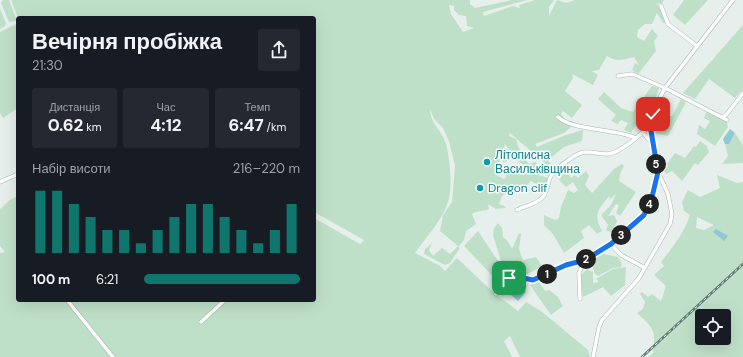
<!DOCTYPE html>
<html lang="uk">
<head>
<meta charset="utf-8">
<style>
  :root { --surface:#171b24; --page:#242831; --text:#f1f3f6; --muted:#9ea1a6; --accent:#0f766e }
  body { margin:0; font-family:"DM Sans",sans-serif; background:var(--page); color:var(--text); height:100vh; display:flex; flex-direction:column; font-size:15px; white-space:nowrap }
  * { box-sizing:border-box; margin:0 }
  p { font-size:13px; color:var(--muted) }
  .icon { flex:none; width:22px; height:22px; fill:none; stroke:currentColor; stroke-width:2; stroke-linecap:round; stroke-linejoin:round }
  .map { position:relative; flex:1; overflow:hidden }
  .sheet { position:absolute; left:16px; top:16px; width:300px; height:286px; display:flex; flex-direction:column; background:var(--surface); border-radius:4px; box-shadow:0 4px 16px #0002 }
  .sheet>* { flex:none }
  .controls { position:absolute; left:695px; top:309px; display:grid; gap:8px }
  .controls a { display:grid; place-items:center; width:36px; height:36px; border-radius:4px; background:var(--surface); box-shadow:0 4px 16px #0002; font-size:20px }
  .pin { position:absolute; display:grid; place-items:center; width:34px; height:34px; color:#fff; margin:-17px; border-radius:8px; box-shadow:0 2px 6px #0006 }
  .km { position:absolute; width:20px; height:20px; margin:-10px; border-radius:50%; background:#222; color:#fff; font-size:11px; line-height:20px; text-align:center }
  .round { display:grid; place-items:center; flex:none; width:42px; height:42px; border-radius:4px; background:var(--page) }
  .headline { display:flex; align-items:center; justify-content:space-between; height:68px; padding:0 16px }
  h1 { font-size:22px; font-weight:700; line-height:30px }
  .stats { display:grid; grid-template-columns:repeat(3,1fr); gap:6px; height:68px; padding:4px 16px }
  .stats div { display:grid; align-content:center; border-radius:4px; background:var(--page); text-align:center }
  .stats b { font-size:17px; font-weight:700 }
  .stats small { font-size:11px; font-weight:400 }
  .stats p { font-size:11px }
  .chart { height:112px; padding:8px 16px }
  .chart p { display:flex; justify-content:space-between }
  .chart svg { width:100%; height:72px; margin-top:4px; stroke:var(--accent); stroke-width:6 }
  ul { padding:0 16px; list-style:none; font-size:13px }
  li { display:grid; grid-template-columns:64px 48px 1fr; align-items:center; height:30px }
  li i { height:10px; border-radius:5px; background:var(--accent) }
  .map>svg:first-child { display:block }
</style>
</head>
<body>
<div class="map">
<svg width="743" height="357" viewBox="0 0 743 357">
  <rect width="100%" height="100%" fill="#e6efeb"/>
  <path fill="#bfe0c8" fill-rule="evenodd" d="M3,0H9L17,21L9,22L1,3Z
    M11,0H470V4L475,8L512,0H527L483,12L484,16L513,6L520,8L519,5L535,0H554L549,7V16L557,0L566,3L575,0H664L662,4L656,3L660,7L666,22L663,23L657,13L652,24H645L638,30L637,37L644,41L652,29L658,36L654,41L656,51L638,74L632,70L635,63L639,65L634,57C622,60 617,62 607,56L599,70L592,71L598,75L593,85L572,74L573,78L565,91L582,105L572,118L563,111L561,114L571,127L564,133L535,144L537,147L566,135L583,130L582,141L564,147L548,160L551,164L547,165L510,133L509,136L516,139C518,145 517,148 523,152L524,150L527,154L523,157L529,164L536,162L537,166L542,167L539,175L548,178L543,194L540,193V186L531,181L522,190L519,187L512,191L510,190L502,196L499,204L506,207L505,208L496,209L488,204L489,209C483,212 478,210 472,214L476,224L466,231L464,240L458,247L460,248L450,263L445,265L424,254L425,249L432,243L429,250L433,256L442,248L450,254L458,246L440,231L443,215L452,202L455,166L449,141L443,128L434,119L430,109C430,123 443,132 446,144C450,160 453,187 448,202C442,221 426,237 415,253L440,266L445,271L457,258L495,294L518,311L526,302L541,311L588,350L590,357H520L510,336L504,341L512,357H0V253L5,252L0,246V209L10,200L18,196V300H314V218L360,244L364,240L314,212V18H18ZM449,5L454,6V10L459,15L466,16L467,26L474,28L463,32L451,14ZM505,144C512,153 517,161 526,167C517,176 518,170 509,168L505,173L507,176L504,179L496,175L500,159L503,162L507,161L505,156L501,154Z
    M684,0H708L685,25L673,15Z
    M0,9L6,23L5,26L0,29Z
    M18,23V108L3,118L0,113V32Z
    M743,25V89L735,98L709,79L695,99L683,93Z
    M652,86L659,88L652,109L644,105L637,123L631,133L624,130L628,123L621,120L618,124L611,121L616,115L598,99L604,92L621,108L633,112Z
    M681,99L686,102L668,136L656,133L657,126L666,124L669,116H672Z
    M707,111L727,122L728,127L715,146L697,134L699,125L705,129L710,121L704,118Z
    M735,133L743,145V163L722,164L728,156L725,144H729Z
    M700,141L707,146L709,152L698,165L695,163L682,181L672,171L666,174L664,171L668,166L667,164L675,153L685,158L694,146L696,147Z
    M622,164L624,166L620,174L619,181L636,192L620,216L616,213L619,205L616,204L608,216L614,215L617,221L612,233L606,230L608,225L601,215L611,205L616,194L610,199L609,196C598,210 593,214 602,231L597,234L589,225L581,231L584,238L564,253L553,234L544,225V215L555,220L559,218L561,207L568,190L574,193L578,190L573,182L566,187L559,180L566,170L571,178L575,175L578,178L586,171L589,176L585,185L592,193L614,169Z
    M717,175L737,183L743,182V357H649L653,353C656,330 654,329 637,313L643,309L645,302L640,294L642,292L648,297L652,294L661,301L666,286L654,275L664,266L661,262C673,247 684,233 690,215L684,211L682,202L688,190L700,197L720,188ZM697,217L714,225L704,230L696,228ZM702,316H724V338H702Z
    M498,223L502,228L503,237L507,240L512,249L519,233L521,234L519,249L523,260L536,257L542,266L526,275C519,265 514,261 501,261L493,235L494,228Z
    M478,231L508,276L502,286L464,246Z
    M604,254L618,257L622,264L621,267L613,268L598,276L595,274L592,265L597,257Z
    M626,267L625,285L611,296L603,287L583,297L582,293L581,275L587,269L593,272V283L599,282L596,279L613,269Z
    M539,282L545,291L549,290L558,297L563,306L551,315L530,285Z"/>
  <path fill="#8ec9d4" d="M730,129L735,133L729,144H725L723,139Z
    M716,229L728,236L724,241L713,232Z
    M514,280L522,285L526,292L518,301L510,294L508,286Z"/>
  <g fill="none" stroke-linecap="round" stroke-linejoin="round">
    <defs>
      <path id="minor" d="M661,6L668,24L697,46
        M618,76L632,74L665,88L727,120
        M558,117C573,131 614,128 636,138
        M723,117L727,114L743,93
        M643,133L652,143
        M0,182L18,174
        M517,210C525,206 536,204 542,198C547,193 547,185 550,178C553,170 563,164 570,159C587,147 590,154 608,154C620,153 642,134 650,125
        M611,244L621,255L645,268
        M496,294C503,289 506,280 513,276L533,281L566,265L585,260L611,244L644,215L652,197L658,172
        M580,299L579,273L585,260
        M67,300L113,357
        M201,322L225,300
        M593,357L599,327L602,320L639,278L670,224L672,214L668,194L658,172L652,143L650,125L656,105L665,88L733,0"/>
    </defs>
    <use href="#minor" stroke="#a8b8b2" stroke-width="4.5"/>
    <use href="#minor" stroke="#fff" stroke-width="3.5"/>
    <defs>
      <path id="rail" d="M642,357L743,264"/>
    </defs>
    <use href="#rail" stroke="#5f7d75" stroke-width="2.5"/>
    <use href="#rail" stroke="#f7fbf9" stroke-width="1" stroke-dasharray="3" stroke-linecap="butt"/>
  </g>
  <g fill="none" stroke-linecap="round" stroke-linejoin="round">
    <defs>
      <path id="route" d="M509,278L513,276L533,280L566,265L585,260L611,244L644,215L652,197L658,172L650,125L653,114"/>
    </defs>
    <use href="#route" stroke="#fff" stroke-width="8"/>
    <use href="#route" stroke="#1a73e8" stroke-width="5"/>
  </g>
  <g fill="#0f9aa8" stroke="#f7fbf9" stroke-width="1.5">
    <circle cx="487" cy="162" r="4"/>
    <circle cx="480" cy="188" r="4"/>
  </g>
  <g text-anchor="middle" dominant-baseline="central" stroke-width="3" stroke-linejoin="round" paint-order="stroke">
    <g font-size="12" fill="#0d838f" stroke="#f7fbf9" text-anchor="start">
      <text x="495" y="155">Літописна<tspan x="495" dy="14">Васильківщина</tspan></text>
      <text x="488" y="188">Dragon clif</text>
    </g>
  </g>
</svg>
<div class="controls">
<a><svg class="icon" aria-label="locate" viewBox="0 0 24 24"><circle cx="12" cy="12" r="6"/><path d="M12 2v4M12 18v4M2 12h4M18 12h4"/></svg></a>
</div>
<div class="pin" style="left:509px;top:278px;background:#1e9e55"><svg class="icon" aria-label="arrive" viewBox="0 0 24 24"><path d="M6 21V4h12l-3 4 3 4H6"/></svg></div>
<div class="pin" style="left:653px;top:114px;background:#d93025"><svg class="icon" aria-label="check" viewBox="0 0 24 24"><path d="M5 12l5 5 9-10"/></svg></div>
<b class="km" style="left:547px;top:274px">1</b>
<b class="km" style="left:586px;top:259px">2</b>
<b class="km" style="left:621px;top:235px">3</b>
<b class="km" style="left:649px;top:204px">4</b>
<b class="km" style="left:656px;top:164px">5</b>
<section class="sheet">
<div class="headline"><div><h1>Вечірня пробіжка</h1><p>21:30</p></div><a class="round"><svg class="icon" aria-label="share" viewBox="0 0 24 24"><path d="M12 15V3M7 8l5-5 5 5M5 13v7h14v-7"/></svg></a></div>
<div class="stats">
<div><p>Дистанція</p><b>0.62<small> km</small></b></div>
<div><p>Час</p><b>4:12</b></div>
<div><p>Темп</p><b>6:47<small> /km</small></b></div>
</div>
<div class="chart"><p><span>Набір висоти</span>216–220 m</p>
<svg viewBox="0 0 160 44" preserveAspectRatio="none"><path d="M5 44V6M15 44V6M25 44V14M35 44V22M45 44V30M55 44V30M65 44V38M75 44V30M85 44V22M95 44V14M105 44V14M115 44V22M125 44V30M135 44V38M145 44V30M155 44V14"/></svg>
</div>
<ul>
<li><b>100 m</b>6:21<i style="width:100%"></i></li>
</ul>
</section>
</div>
</body>
</html>
